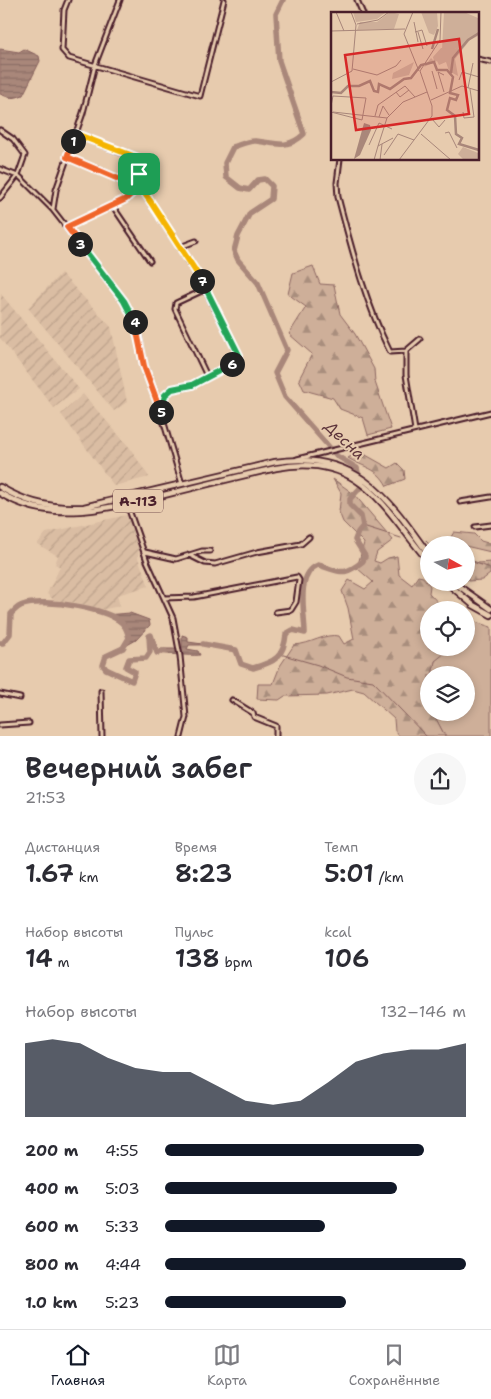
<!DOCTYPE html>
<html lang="ru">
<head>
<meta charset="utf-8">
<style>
  :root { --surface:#fff; --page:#f7f7f7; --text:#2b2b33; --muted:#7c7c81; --line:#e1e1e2; --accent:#111827 }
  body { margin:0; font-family:"Shantell Sans",sans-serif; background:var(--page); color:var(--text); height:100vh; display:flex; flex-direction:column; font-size:19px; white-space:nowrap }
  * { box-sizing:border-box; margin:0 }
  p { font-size:16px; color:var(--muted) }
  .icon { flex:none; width:28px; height:28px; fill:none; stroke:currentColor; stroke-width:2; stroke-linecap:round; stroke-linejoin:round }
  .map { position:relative; height:736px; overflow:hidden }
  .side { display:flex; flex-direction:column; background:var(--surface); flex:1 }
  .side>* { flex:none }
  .needle { width:32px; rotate:98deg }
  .controls { position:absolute; left:420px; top:536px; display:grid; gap:10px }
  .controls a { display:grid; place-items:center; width:55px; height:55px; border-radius:50%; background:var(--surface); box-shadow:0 2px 8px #0003; font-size:25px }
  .pin { position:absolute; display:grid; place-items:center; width:42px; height:42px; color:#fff; margin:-21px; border-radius:10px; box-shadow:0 2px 8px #0006 }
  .km { position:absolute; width:25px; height:25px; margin:-12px; border-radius:50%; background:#222; color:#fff; font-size:14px; line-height:25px; text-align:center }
  .round { display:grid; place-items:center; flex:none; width:52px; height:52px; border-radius:26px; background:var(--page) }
  .overview { display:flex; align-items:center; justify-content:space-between; height:85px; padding:0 25px }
  h1 { font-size:28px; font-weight:600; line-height:38px }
  .metrics { display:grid; grid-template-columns:repeat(3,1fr); gap:8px; height:85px; padding:5px 25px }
  .metrics div { display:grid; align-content:center }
  .metrics b { font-size:25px; font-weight:600 }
  .metrics small { font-size:14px; font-weight:400 }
  .metrics p { font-size:14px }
  .chart { height:140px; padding:10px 25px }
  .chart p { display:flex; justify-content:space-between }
  .chart svg { width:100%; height:90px; margin-top:5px; fill:var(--accent); opacity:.7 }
  ul { padding:0 25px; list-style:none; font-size:16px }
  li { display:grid; grid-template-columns:80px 60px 1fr; align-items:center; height:38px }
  li i { height:12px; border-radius:6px; background:var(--accent) }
  .tab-bar { display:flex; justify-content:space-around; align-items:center; height:70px; border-top:1px solid var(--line); background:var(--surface); font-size:14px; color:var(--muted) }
  .tab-bar a { display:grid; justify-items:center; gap:2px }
  .tab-bar .active { color:var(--accent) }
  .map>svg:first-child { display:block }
</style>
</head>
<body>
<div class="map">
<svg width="491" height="737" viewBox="0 0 491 737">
  <defs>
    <pattern id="industrial-furrows" width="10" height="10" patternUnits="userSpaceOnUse" patternTransform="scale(1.25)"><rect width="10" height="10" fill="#dabda3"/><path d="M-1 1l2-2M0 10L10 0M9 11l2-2" fill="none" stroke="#bda28c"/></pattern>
    <pattern id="forest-firs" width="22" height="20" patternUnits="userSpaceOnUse" patternTransform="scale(1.25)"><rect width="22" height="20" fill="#ceaf99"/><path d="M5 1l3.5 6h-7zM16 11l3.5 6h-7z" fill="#a98e7d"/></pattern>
    <pattern id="water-rules" width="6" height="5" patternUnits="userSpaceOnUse" patternTransform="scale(1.25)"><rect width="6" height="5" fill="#a9877a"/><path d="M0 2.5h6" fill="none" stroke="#8c6e64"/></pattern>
  </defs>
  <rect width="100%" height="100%" fill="#e7cbae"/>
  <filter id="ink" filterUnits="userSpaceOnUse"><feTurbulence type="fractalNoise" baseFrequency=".02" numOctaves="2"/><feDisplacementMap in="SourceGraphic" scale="10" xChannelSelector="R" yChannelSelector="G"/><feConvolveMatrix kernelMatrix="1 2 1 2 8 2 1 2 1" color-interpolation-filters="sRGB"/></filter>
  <g filter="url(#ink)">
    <path fill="url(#industrial-furrows)" d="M61,273L111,327L127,402L114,411L28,308Z
      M1,294L79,389L54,408L0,338Z
      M83,394L130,448L149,477L114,486L61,414Z
      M127,515L139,549L138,558L149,586L117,595L120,606L100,610L78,603L54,600L47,594L60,567L55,564L58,556L37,544L46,533Z"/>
    <path fill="#ceaf99" stroke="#8c6762" d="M466,619L491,627V736H445L433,713L466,712V675H432L435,661L444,653V648H466Z"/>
    <path fill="url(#forest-firs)" stroke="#8c6762" d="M313,266L320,284L334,285L340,314L355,334L374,369L375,382L391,429L368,435L363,418L340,409L333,398L304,390L299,379L312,354L289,334L306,307L288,294L293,273Z
      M355,454H364L389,468L397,463L404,470L405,479L387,486C377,467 364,468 348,458Z
      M333,479L354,494L393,540L377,552L374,561L380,563L388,558L397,556L399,575L412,585L418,576L423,577L430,586L429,593L445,610H429V648H444L445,653L435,661L432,675H429V712L433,713L445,736H399L395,731L394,719L364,692L353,689L327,695L285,696L279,700L257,699L258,684H273L280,666L294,645C312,644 324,633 339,636L344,644L354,639L348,608L342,591L349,580L365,589L373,582L357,568L364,543L343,522L339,512L341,493Z
      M454,532L474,534L481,541L491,544V552L461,545L460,541L451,537Z
      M466,558L478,563L491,562L490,574L482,580L468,581Z"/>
    <path fill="url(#water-rules)" stroke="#835d5a" d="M0,49L19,52L24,49L39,56L40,61L23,95C13,99 10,98 0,94Z
      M130,613L149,620L150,625L136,640L122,648L129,638L125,626L105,615Z
      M182,635L188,637V642L210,645H189L187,649L198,651L200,655C195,656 164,654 157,653L161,649H182Z"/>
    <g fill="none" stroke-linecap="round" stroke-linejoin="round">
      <path stroke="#835d5a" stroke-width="1" d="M363,526L401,538
        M426,541L430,545
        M466,560L491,568
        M280,654L318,665L347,677L373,681L427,737"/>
      <path stroke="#a9877a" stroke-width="5.5" d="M0,643H3L10,634L11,614C14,611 18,606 23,605C42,598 115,608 125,627C127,630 128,635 129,638L123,648L106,656L103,665L106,669L132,681L135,672L126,667L129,659L146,658L150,652L149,636L151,635L157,653L165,651
        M203,644L236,650L241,664L253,668C275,662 284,657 286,634L293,630L305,633C305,614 295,574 318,565C341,571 342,578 363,561L365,556L355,540L358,532L363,526L361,516L350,505V499L361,487L357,468L337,456L285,397L275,373L287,350L258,283L238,260L234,251L238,236L250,213L271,199L272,186L265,179L258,180L249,190L240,188L226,177L225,163L233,147C240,145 249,140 256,141C277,143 287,150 304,134L279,61L276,14L283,0"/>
      <defs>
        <path id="minor" d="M68,0L64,10L62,50L69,58L200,96L224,0
          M357,0L363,14
          M477,59L491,62
          M0,130L13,139L25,155L18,175L0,198
          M76,134L143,162L136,181L196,272L239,355L237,362L192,385L172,389L165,395L161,404V413
          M340,159L337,183L338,197C352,250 365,302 390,352L406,351
          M0,169L20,177L53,210L124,301L137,326L144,366L161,413L182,484
          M112,205L150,261
          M53,209L56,190L83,113L95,65L120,0
          M67,227L126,199L132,191L128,183L67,157
          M180,247L196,241
          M206,289L176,303L175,309L207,376
          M415,430L406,375V351L420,339
          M297,459L491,412
          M460,502L491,497
          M127,504L147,561L173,618L180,656L186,717L181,737
          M475,527L491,525
          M145,552L176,559L202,551H210
          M189,555L205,563L215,564L257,552L301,544L309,537
          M164,598L194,597L297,577L299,580L296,602L291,610L276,612
          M101,691L102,737
          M0,694L20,698
          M232,700L253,713L254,717L276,726V737
          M0,725L29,723"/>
        <path id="highway" d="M0,487C26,503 54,509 84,507L275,462C356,450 387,496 429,555
          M0,493C53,526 112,507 168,494C204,485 240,476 276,468C362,452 383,508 429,562
          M446,582L473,605L491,615
          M453,582L491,609"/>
      </defs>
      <use href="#minor" stroke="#4a1f2b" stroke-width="7"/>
      <use href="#highway" stroke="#4a1f2b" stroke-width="8"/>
      <use href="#minor" stroke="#e7cbae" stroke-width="3"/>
      <use href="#highway" stroke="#e7cbae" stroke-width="4.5"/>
    </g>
  </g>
  <g fill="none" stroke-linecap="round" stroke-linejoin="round" filter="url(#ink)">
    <defs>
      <path id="split-1" d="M73,141L76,134L138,158L144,163L139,174"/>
      <path id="split-2" d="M73,141L67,157L128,183L131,194"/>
      <path id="split-3" d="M80,244L67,227L126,199L131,194"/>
      <path id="split-4" d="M80,244L124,301L135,322"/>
      <path id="split-5" d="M135,322L144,366L161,412"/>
      <path id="split-6" d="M161,412L165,395L172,389L192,385L232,364"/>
      <path id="split-7" d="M202,281L239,355L238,360L232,364"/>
      <path id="split-8" d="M150,201L202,281"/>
      <path id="split-9" d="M139,174L136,181L150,201"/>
    </defs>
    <use href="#split-1" stroke="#fff" stroke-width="10"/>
    <use href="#split-2" stroke="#fff" stroke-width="10"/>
    <use href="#split-3" stroke="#fff" stroke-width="10"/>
    <use href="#split-4" stroke="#fff" stroke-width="10"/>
    <use href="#split-5" stroke="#fff" stroke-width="10"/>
    <use href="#split-6" stroke="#fff" stroke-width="10"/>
    <use href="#split-7" stroke="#fff" stroke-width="10"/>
    <use href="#split-8" stroke="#fff" stroke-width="10"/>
    <use href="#split-9" stroke="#fff" stroke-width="10"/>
    <use href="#split-1" stroke="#f5b400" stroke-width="6"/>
    <use href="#split-2" stroke="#f0652b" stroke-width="6"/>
    <use href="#split-3" stroke="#f0652b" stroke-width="6"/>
    <use href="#split-4" stroke="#22a559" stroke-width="6"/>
    <use href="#split-5" stroke="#f0652b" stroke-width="6"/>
    <use href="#split-6" stroke="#22a559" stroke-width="6"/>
    <use href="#split-7" stroke="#22a559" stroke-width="6"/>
    <use href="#split-8" stroke="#f5b400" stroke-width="6"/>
    <use href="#split-9" stroke="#f5b400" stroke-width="6"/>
  </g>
  <g text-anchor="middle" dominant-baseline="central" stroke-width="4" stroke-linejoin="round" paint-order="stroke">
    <rect fill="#e7cbae" stroke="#795352" stroke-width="1" x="113" y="489.5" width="50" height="23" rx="4"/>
    <g font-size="14" font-weight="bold" fill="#4a1f2b">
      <text x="138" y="501">А-113</text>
    </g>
    <g font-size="16" font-style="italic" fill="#5d343b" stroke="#e7cbae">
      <text transform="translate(345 440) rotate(43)">Десна</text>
    </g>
  </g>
  <g transform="translate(331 12)">
    <rect width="148" height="148" fill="#e7cbae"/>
    <path d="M59,0L68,2L63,17L26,18L29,10H46ZM90,0H106L107,14L103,23L98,21ZM113,0H133L147,6V19L124,37L111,38Z" fill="#ceaf99"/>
    <path d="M147,19V24L139,28L124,47L127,64L118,59L115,50L108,53L106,49L93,55L100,46L103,49L102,45L110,36L124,37L135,24ZM83,50L78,63L61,67L62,61ZM132,135L147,141V147H132L127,142Z" fill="#ceaf99"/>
    <path d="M22,0H55L46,7L25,10Z" fill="#ceaf99"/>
    <path d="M33,111L39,113L40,118L29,143L23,147Z" fill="#a9877a"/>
    <path fill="none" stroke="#a9877a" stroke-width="2.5" d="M101,37L107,17M120,61L122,46L137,28L148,21M0,80L10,81L17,74H28L39,69L43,79L47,80L48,72L59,77L73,67L80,66L90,53L103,50L106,58H116L122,65L119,81L127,83L125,88L119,86L116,98L124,104L125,122L131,126L128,132L148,138"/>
    <path fill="none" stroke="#a8867a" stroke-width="1" d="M5,0L13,19M82,0L73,22L88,59M83,10L87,30M26,12L47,8L58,0M0,19L74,17M84,20L91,18L96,34M87,20L92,37M22,57L46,63L65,54L70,48M101,59L106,77M113,63L107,60L113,80M128,68L131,60L148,65M0,70L21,59L25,13L20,0M137,76L142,51M65,80L69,85L78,78M100,88L131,74L148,79M0,94L2,84L35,86L31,108L0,100M2,100L56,106M132,100L133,106L143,105L139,77M44,104L47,93L74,74L84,85M48,105L52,94L58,103M101,107L108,115L114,108M114,121L118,120L126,136M90,122L120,148M38,133L48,111L61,117M47,134L56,106L72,90L96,80M53,143L67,122L83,128M43,148L47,134L62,126M49,148L51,132M68,148L101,104V94L89,59L109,28L110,0"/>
    <path fill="#d62828" fill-opacity="0.15" stroke="#d62828" stroke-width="2.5" d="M128,27L138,102L25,118L14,43Z"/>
    <rect width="148" height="148" fill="none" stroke="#4a1f2b" stroke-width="2.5"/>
  </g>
</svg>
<div class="controls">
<a><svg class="needle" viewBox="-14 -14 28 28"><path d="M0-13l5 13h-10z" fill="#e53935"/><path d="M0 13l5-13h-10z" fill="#7c7c81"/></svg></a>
<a><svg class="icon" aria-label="locate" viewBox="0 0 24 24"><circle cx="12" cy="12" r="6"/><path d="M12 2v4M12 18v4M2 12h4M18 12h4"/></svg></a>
<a><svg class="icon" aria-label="layers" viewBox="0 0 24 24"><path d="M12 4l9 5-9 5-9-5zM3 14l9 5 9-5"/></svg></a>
</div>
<div class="pin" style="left:139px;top:174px;background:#1e9e55"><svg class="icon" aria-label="arrive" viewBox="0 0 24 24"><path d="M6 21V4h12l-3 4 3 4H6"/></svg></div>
<b class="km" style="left:73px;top:141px">1</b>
<b class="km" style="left:80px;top:244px">3</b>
<b class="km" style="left:135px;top:322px">4</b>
<b class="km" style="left:161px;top:412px">5</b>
<b class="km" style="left:232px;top:364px">6</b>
<b class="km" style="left:202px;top:281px">7</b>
</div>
<section class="side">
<div class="overview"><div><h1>Вечерний забег</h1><p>21:53</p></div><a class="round"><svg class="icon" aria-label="share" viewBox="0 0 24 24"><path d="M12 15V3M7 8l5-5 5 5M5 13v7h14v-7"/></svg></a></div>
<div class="metrics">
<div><p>Дистанция</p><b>1.67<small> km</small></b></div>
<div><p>Время</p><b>8:23</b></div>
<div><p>Темп</p><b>5:01<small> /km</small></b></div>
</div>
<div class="metrics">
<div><p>Набор высоты</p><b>14<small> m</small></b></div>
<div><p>Пульс</p><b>138<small> bpm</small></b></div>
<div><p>kcal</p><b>106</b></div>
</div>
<div class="chart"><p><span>Набор высоты</span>132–146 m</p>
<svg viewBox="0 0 160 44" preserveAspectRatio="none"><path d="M0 44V8L10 6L20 8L30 15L40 20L50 22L60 22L70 29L80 36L90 38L100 36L110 27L120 17L130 13L140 11L150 11L160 8V44z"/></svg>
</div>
<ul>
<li><b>200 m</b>4:55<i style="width:86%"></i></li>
<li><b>400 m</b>5:03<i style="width:77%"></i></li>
<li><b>600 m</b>5:33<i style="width:53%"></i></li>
<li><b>800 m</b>4:44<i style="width:100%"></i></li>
<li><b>1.0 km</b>5:23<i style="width:60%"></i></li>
</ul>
</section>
<nav class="tab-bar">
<a class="active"><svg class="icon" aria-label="home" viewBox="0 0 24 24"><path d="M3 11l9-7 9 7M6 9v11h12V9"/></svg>Главная</a>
<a><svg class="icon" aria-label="map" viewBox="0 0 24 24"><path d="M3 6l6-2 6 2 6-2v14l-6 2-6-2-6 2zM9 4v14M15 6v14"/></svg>Карта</a>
<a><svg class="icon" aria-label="saved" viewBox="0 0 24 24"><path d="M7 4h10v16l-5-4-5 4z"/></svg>Сохранённые</a>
</nav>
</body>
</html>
